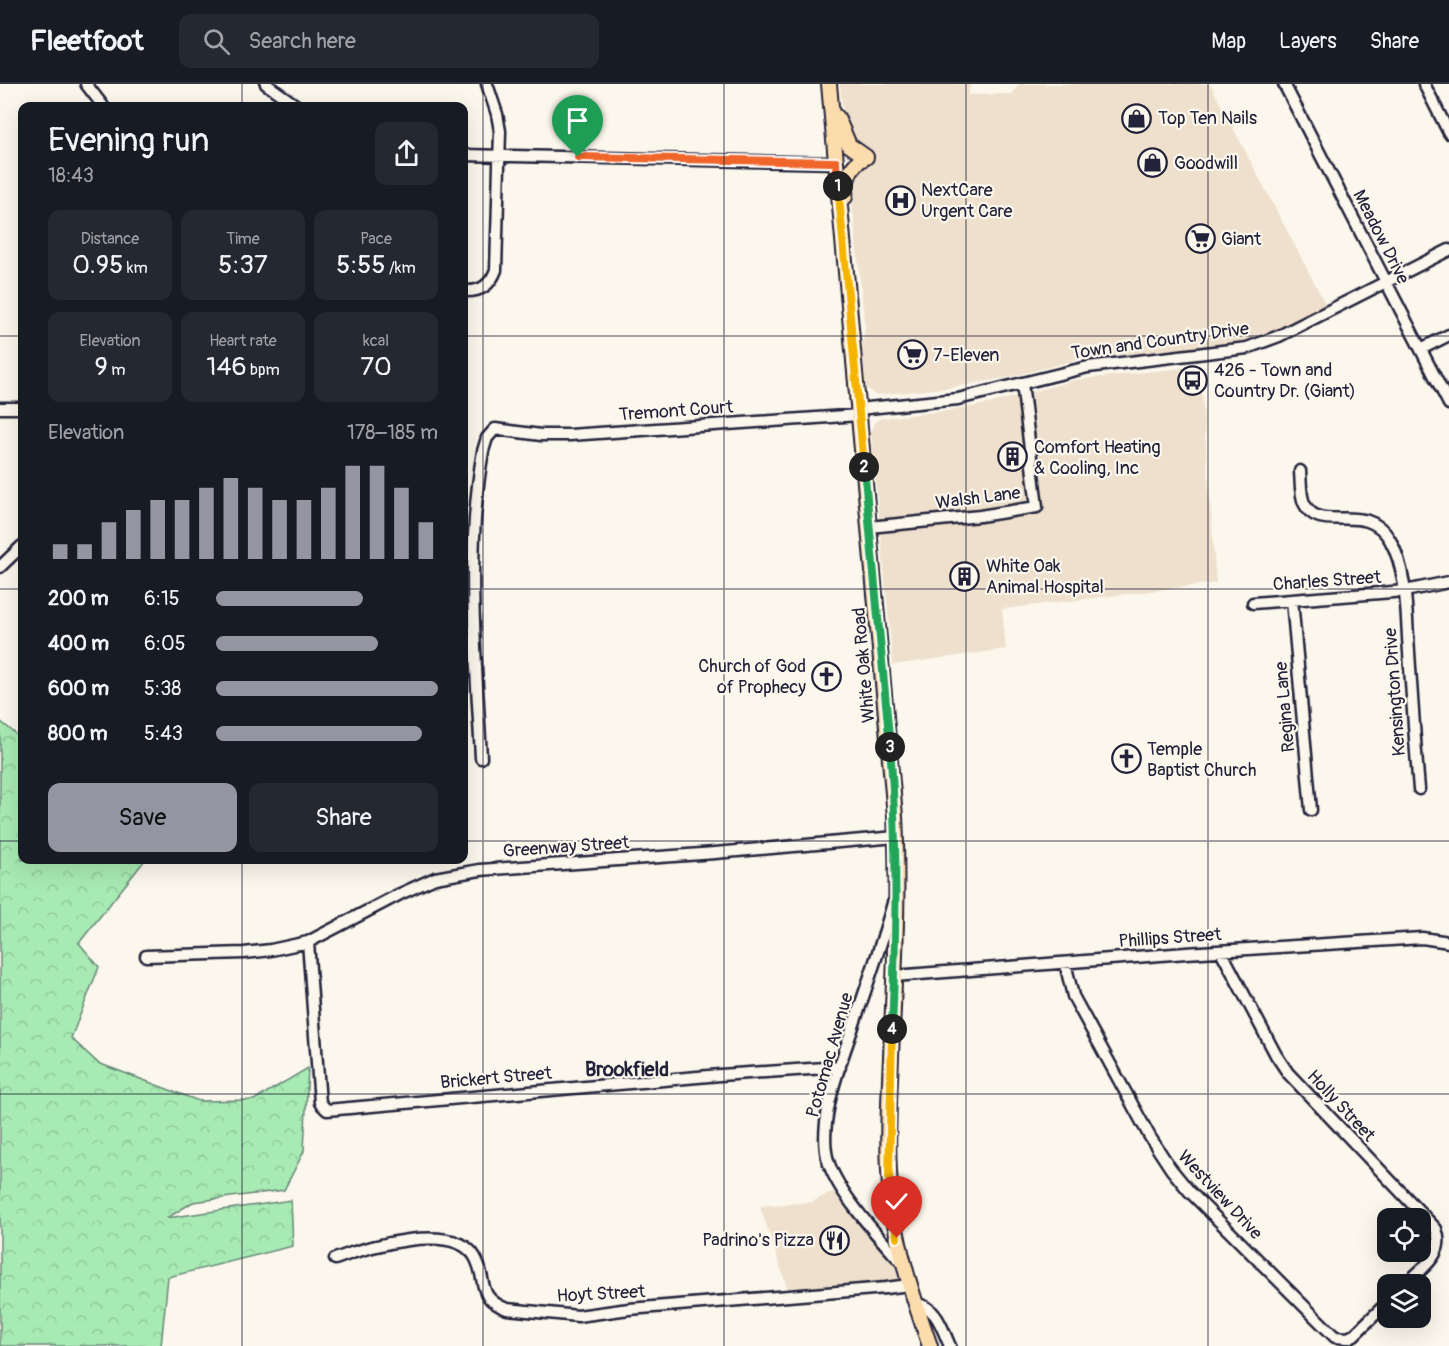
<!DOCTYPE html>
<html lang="en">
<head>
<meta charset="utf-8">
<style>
  :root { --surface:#171b24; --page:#242831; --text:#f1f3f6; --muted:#9ea1a6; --line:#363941; --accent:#9495a2 }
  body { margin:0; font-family:Pangolin,sans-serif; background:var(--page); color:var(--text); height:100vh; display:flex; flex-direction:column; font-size:22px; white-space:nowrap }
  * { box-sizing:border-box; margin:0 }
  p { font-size:20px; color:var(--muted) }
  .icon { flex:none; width:33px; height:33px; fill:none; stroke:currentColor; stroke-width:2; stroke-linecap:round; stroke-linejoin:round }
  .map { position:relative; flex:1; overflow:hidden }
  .side { position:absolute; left:18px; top:18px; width:450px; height:762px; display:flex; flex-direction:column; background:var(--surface); border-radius:12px; box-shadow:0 6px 24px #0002 }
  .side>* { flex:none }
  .fabs { position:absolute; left:1377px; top:1124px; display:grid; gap:12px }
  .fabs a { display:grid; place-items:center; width:54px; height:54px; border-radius:12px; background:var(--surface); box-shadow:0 6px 24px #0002; font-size:30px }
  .pin { position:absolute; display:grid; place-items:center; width:51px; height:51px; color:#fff; margin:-62px -26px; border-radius:50% 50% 50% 0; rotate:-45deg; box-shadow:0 0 6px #0007 }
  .pin .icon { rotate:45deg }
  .km { position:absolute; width:30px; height:30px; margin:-15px; border-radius:50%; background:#222; color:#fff; font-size:16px; line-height:30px; text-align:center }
  .round { display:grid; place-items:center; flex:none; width:63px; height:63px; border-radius:12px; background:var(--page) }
  .headline { display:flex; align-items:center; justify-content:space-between; height:102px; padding:0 30px }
  h1 { font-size:33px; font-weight:600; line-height:45px }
  .stats { display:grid; grid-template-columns:repeat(3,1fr); gap:9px; height:102px; padding:6px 30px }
  .stats div { display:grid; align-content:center; border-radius:12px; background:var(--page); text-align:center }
  .stats b { font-size:26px; font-weight:600 }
  .stats small { font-size:16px; font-weight:400 }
  .stats p { font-size:16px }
  .chart { height:168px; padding:12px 30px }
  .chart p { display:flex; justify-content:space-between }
  .chart svg { width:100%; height:108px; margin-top:6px; stroke:var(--accent); stroke-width:6 }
  .button { display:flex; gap:12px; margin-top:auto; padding:12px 30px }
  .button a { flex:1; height:69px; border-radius:12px; background:var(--accent); color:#111; font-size:24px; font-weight:600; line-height:69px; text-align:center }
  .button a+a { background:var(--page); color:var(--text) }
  ul { padding:0 30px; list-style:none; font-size:20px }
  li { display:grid; grid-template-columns:96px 72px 1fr; align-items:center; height:45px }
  li i { height:15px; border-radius:8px; background:var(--accent) }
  header { display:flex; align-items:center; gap:36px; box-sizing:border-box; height:84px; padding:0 30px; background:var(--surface); border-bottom:2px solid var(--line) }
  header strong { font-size:28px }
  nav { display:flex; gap:33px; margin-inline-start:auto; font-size:21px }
  .search { width:420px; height:54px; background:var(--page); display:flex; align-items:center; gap:15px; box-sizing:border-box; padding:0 21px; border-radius:12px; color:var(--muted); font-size:22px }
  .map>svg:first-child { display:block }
</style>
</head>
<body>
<header>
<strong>Fleetfoot</strong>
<div class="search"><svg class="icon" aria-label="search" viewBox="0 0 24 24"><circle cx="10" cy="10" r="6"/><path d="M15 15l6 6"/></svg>Search here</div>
<nav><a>Map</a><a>Layers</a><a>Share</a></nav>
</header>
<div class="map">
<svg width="1449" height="1262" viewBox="0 0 1449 1262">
  <defs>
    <pattern id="forest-crowns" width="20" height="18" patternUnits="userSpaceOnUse" patternTransform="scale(1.5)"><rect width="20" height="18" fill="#a8eab3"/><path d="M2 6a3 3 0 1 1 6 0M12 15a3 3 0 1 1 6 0" fill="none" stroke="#90c89b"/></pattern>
  </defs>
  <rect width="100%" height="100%" fill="#fbf7ec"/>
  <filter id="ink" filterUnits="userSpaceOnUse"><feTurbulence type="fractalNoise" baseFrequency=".0167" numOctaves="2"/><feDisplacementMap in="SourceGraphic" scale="12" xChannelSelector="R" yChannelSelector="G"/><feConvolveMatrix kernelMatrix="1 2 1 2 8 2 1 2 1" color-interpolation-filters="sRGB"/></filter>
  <g filter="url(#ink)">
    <path fill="#eee0cc" d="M840,0H971L968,11L1012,10L1019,0H1210L1326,221L1281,244L1250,256L1224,261L1080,275L1010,293L955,303L875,311L866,303L862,263L865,244Z
      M1200,282L1216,499L1002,525L1006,565L893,581L871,348L874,339L881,334L946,327L988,320L1075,296Z
      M839,1105L888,1170L899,1191L897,1196L894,1198L789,1209L760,1122L812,1118Z"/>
    <path fill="url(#forest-crowns)" stroke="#658677" stroke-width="1.5" d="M0,637L22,655V776H145L79,859L99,883L71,954L98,979L199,1017L254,1016L308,984L304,1067L284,1106L193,1118L167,1134L291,1116L293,1162L168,1193L161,1262H0Z"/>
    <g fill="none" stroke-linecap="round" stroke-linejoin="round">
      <defs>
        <path id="minor" d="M86,0L103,22
          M266,0L297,22
          M1284,0L1449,320
          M1424,0L1449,49
          M464,71L836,79
          M464,207C480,208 490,202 496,186L500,47L497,30L487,0
          M1421,265L1449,251
          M0,324H22
          M858,325L958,315L1088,283L1247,264L1279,252L1449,166
          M1300,387C1301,398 1300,410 1304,419C1319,453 1366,414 1390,456C1408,488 1406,532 1409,568C1412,614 1415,660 1419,705
          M869,443L980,432L1037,423L1022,299
          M0,483L22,462
          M1292,516L1311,726
          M1253,519L1405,507L1449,498
          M481,674C476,572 465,468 483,367L487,354L495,345L541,351H570L859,331
          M893,819C882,859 868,898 855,937C842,976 815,1040 829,1080C841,1113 879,1153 902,1179
          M308,858L320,1019L327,1026L720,991L840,983
          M1221,867L1276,971L1288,989L1436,1145C1446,1170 1422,1184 1406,1200
          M146,872L244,869L271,866L308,858L400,810L435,794L480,786L715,769L896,753
          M1065,879L1073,912L1150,1053L1171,1085L1189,1107L1335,1253L1348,1254L1354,1251L1388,1218
          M894,892L1186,869L1422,854L1449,858
          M335,1175C366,1163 454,1137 475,1173C488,1196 475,1213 507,1225L578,1232L629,1225L886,1204L909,1201
          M916,1220C937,1222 942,1245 950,1262"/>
        <path id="major" d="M829,0L895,732C899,812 894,893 891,973C889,1019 886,1067 891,1113C897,1165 913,1213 930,1262
          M837,33L849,61L866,73
          M845,113C846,95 849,81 866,73"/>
      </defs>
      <use href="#minor" stroke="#22223b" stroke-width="15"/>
      <use href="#major" stroke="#22223b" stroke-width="18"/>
      <use href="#minor" stroke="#fbf7ec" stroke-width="10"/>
      <use href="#major" stroke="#fcdcac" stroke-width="14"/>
    </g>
  </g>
  <g fill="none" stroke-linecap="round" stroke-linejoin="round" filter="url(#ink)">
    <defs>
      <path id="split-1" d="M578,73L836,78L838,102"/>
      <path id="split-2" d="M838,102L864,383"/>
      <path id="split-3" d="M864,383L890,663"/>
      <path id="split-4" d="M890,663C898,758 896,849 892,945"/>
      <path id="split-5" d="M892,945L889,1092L897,1154"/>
    </defs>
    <use href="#split-1" stroke="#fff" stroke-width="12"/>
    <use href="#split-2" stroke="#fff" stroke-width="12"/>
    <use href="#split-3" stroke="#fff" stroke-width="12"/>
    <use href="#split-4" stroke="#fff" stroke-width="12"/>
    <use href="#split-5" stroke="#fff" stroke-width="12"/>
    <use href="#split-1" stroke="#f0652b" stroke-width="8"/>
    <use href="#split-2" stroke="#f5b400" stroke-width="8"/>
    <use href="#split-3" stroke="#22a559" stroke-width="8"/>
    <use href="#split-4" stroke="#22a559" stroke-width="8"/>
    <use href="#split-5" stroke="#f5b400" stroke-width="8"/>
  </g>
  <path fill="none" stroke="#22223b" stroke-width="1.5" stroke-opacity="0.55" d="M242,0V22M483,0V1262M724,0V1262M966,0V1262M1208,0V1262M0,252H22M464,252H1449M0,505H22M464,505H1449M0,757H22M464,757H1449M242,776V1262M0,1010H1449"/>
  <defs>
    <symbol id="shop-ring" viewBox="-11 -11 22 22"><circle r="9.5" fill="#fbf7ec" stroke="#22223b" stroke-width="1.5"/><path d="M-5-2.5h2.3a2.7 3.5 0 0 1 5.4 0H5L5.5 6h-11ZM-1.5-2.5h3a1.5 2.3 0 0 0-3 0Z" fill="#22223b"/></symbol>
    <symbol id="hospital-ring" viewBox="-11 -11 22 22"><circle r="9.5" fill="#fbf7ec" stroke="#22223b" stroke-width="1.5"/><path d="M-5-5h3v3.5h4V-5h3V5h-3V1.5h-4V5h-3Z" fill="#22223b"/></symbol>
    <symbol id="supermarket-ring" viewBox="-11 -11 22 22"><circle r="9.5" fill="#fbf7ec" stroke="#22223b" stroke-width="1.5"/><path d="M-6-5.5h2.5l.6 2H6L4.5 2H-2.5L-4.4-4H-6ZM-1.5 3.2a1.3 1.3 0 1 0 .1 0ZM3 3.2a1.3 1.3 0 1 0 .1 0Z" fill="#22223b"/></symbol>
    <symbol id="bus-ring" viewBox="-11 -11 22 22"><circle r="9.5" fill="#fbf7ec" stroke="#22223b" stroke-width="1.5"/><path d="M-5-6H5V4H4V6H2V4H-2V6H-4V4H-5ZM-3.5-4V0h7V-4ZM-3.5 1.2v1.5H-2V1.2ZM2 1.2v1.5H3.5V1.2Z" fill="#22223b"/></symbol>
    <symbol id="building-ring" viewBox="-11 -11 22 22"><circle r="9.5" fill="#fbf7ec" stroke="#22223b" stroke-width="1.5"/><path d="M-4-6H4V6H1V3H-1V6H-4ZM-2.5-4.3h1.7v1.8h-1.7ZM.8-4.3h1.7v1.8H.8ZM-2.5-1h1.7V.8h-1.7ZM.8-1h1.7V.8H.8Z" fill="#22223b"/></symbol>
    <symbol id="church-ring" viewBox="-11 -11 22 22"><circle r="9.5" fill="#fbf7ec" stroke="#22223b" stroke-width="1.5"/><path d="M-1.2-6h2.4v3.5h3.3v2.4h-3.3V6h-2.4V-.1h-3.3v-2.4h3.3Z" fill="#22223b"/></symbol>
    <symbol id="restaurant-ring" viewBox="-11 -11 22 22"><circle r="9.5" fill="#fbf7ec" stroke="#22223b" stroke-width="1.5"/><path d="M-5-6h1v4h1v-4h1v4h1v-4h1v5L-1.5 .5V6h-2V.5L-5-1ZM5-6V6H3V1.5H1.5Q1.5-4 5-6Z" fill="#22223b"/></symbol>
  </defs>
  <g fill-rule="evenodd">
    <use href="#shop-ring" x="1120" y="18" width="33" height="33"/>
    <use href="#shop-ring" x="1136" y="62" width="33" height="33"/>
    <use href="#hospital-ring" x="884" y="100" width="33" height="33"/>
    <use href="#supermarket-ring" x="1184" y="138" width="33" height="33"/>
    <use href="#supermarket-ring" x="896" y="254" width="33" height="33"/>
    <use href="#bus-ring" x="1176" y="280" width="33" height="33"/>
    <use href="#building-ring" x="996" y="356" width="33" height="33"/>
    <use href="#building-ring" x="948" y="476" width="33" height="33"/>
    <use href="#church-ring" x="810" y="576" width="33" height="33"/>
    <use href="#church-ring" x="1110" y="658" width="33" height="33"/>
    <use href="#restaurant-ring" x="818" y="1140" width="33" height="33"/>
  </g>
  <g text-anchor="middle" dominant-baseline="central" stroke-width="4.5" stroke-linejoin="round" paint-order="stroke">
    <g font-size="18" fill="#22223b" stroke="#fbf7ec" text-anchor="start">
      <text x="1158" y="34">Top Ten Nails</text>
      <text x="1174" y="79">Goodwill</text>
      <text x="921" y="106">NextCare<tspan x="921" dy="21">Urgent Care</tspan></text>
      <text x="1221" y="155">Giant</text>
      <text x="933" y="271">7-Eleven</text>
      <text x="1214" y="286">426 - Town and<tspan x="1214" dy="21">Country Dr. (Giant)</tspan></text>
      <text x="1034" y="363">Comfort Heating<tspan x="1034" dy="21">&amp; Cooling, Inc</tspan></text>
      <text x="986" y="482">White Oak<tspan x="986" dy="21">Animal Hospital</tspan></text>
      <text x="806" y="582" text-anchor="end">Church of God<tspan x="806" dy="21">of Prophecy</tspan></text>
      <text x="1147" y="665">Temple<tspan x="1147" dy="21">Baptist Church</tspan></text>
      <text x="814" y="1156" text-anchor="end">Padrino's Pizza</text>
    </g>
    <g font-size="18" fill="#22223b" stroke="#fbf7ec">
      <text transform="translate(1381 153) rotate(63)">Meadow Drive</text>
      <text transform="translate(1160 257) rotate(-8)">Town and Country Drive</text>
      <text transform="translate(676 327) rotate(-4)">Tremont Court</text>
      <text transform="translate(978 414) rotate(-7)">Walsh Lane</text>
      <text transform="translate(1327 497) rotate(-4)">Charles Street</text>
      <text transform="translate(864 581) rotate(-95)">White Oak Road</text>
      <text transform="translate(1395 608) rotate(-94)">Kensington Drive</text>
      <text transform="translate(1285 623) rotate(-95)">Regina Lane</text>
      <text transform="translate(566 763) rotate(-4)">Greenway Street</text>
      <text transform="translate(1170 854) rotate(-4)">Phillips Street</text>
      <text transform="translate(830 971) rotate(-74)">Potomac Avenue</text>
      <text transform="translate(496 994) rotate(-5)">Brickert Street</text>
      <text transform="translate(1341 1022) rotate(47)">Holly Street</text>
      <text transform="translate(1220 1111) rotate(47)">Westview Drive</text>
      <text transform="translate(601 1210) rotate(-3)">Hoyt Street</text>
    </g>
    <g font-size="20" font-weight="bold" fill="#22223b" stroke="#fbf7ec">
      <text x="627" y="985">Brookfield</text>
    </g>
  </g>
</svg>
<div class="fabs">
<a><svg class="icon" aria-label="locate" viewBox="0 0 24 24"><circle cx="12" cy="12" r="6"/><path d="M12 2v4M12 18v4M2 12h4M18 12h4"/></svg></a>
<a><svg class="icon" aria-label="layers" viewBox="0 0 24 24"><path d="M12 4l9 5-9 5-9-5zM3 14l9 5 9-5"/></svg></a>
</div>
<div class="pin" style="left:578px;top:73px;background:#1e9e55"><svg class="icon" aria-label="arrive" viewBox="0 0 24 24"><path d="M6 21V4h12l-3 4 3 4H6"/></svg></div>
<div class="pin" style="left:897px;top:1154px;background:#d93025"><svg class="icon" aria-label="check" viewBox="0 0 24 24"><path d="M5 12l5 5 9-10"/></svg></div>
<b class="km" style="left:838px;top:102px">1</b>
<b class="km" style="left:864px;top:383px">2</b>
<b class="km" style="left:890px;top:663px">3</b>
<b class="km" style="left:892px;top:945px">4</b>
<section class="side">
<div class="headline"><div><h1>Evening run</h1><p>18:43</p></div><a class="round"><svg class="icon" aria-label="share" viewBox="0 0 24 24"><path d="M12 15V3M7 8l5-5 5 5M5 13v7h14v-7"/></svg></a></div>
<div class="stats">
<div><p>Distance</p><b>0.95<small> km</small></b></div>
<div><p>Time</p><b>5:37</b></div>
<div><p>Pace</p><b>5:55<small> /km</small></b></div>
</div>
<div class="stats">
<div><p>Elevation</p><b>9<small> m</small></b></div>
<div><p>Heart rate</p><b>146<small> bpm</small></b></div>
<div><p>kcal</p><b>70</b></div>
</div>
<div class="chart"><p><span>Elevation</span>178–185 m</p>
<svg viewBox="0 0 160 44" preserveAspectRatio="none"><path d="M5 44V38M15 44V38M25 44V29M35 44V24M45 44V20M55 44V20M65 44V15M75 44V11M85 44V15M95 44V20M105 44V20M115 44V15M125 44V6M135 44V6M145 44V15M155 44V29"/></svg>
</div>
<ul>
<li><b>200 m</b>6:15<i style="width:66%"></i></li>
<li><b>400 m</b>6:05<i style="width:73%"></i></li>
<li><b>600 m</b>5:38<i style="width:100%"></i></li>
<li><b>800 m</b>5:43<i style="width:93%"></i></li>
</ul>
<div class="button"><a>Save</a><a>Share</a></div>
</section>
</div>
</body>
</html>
